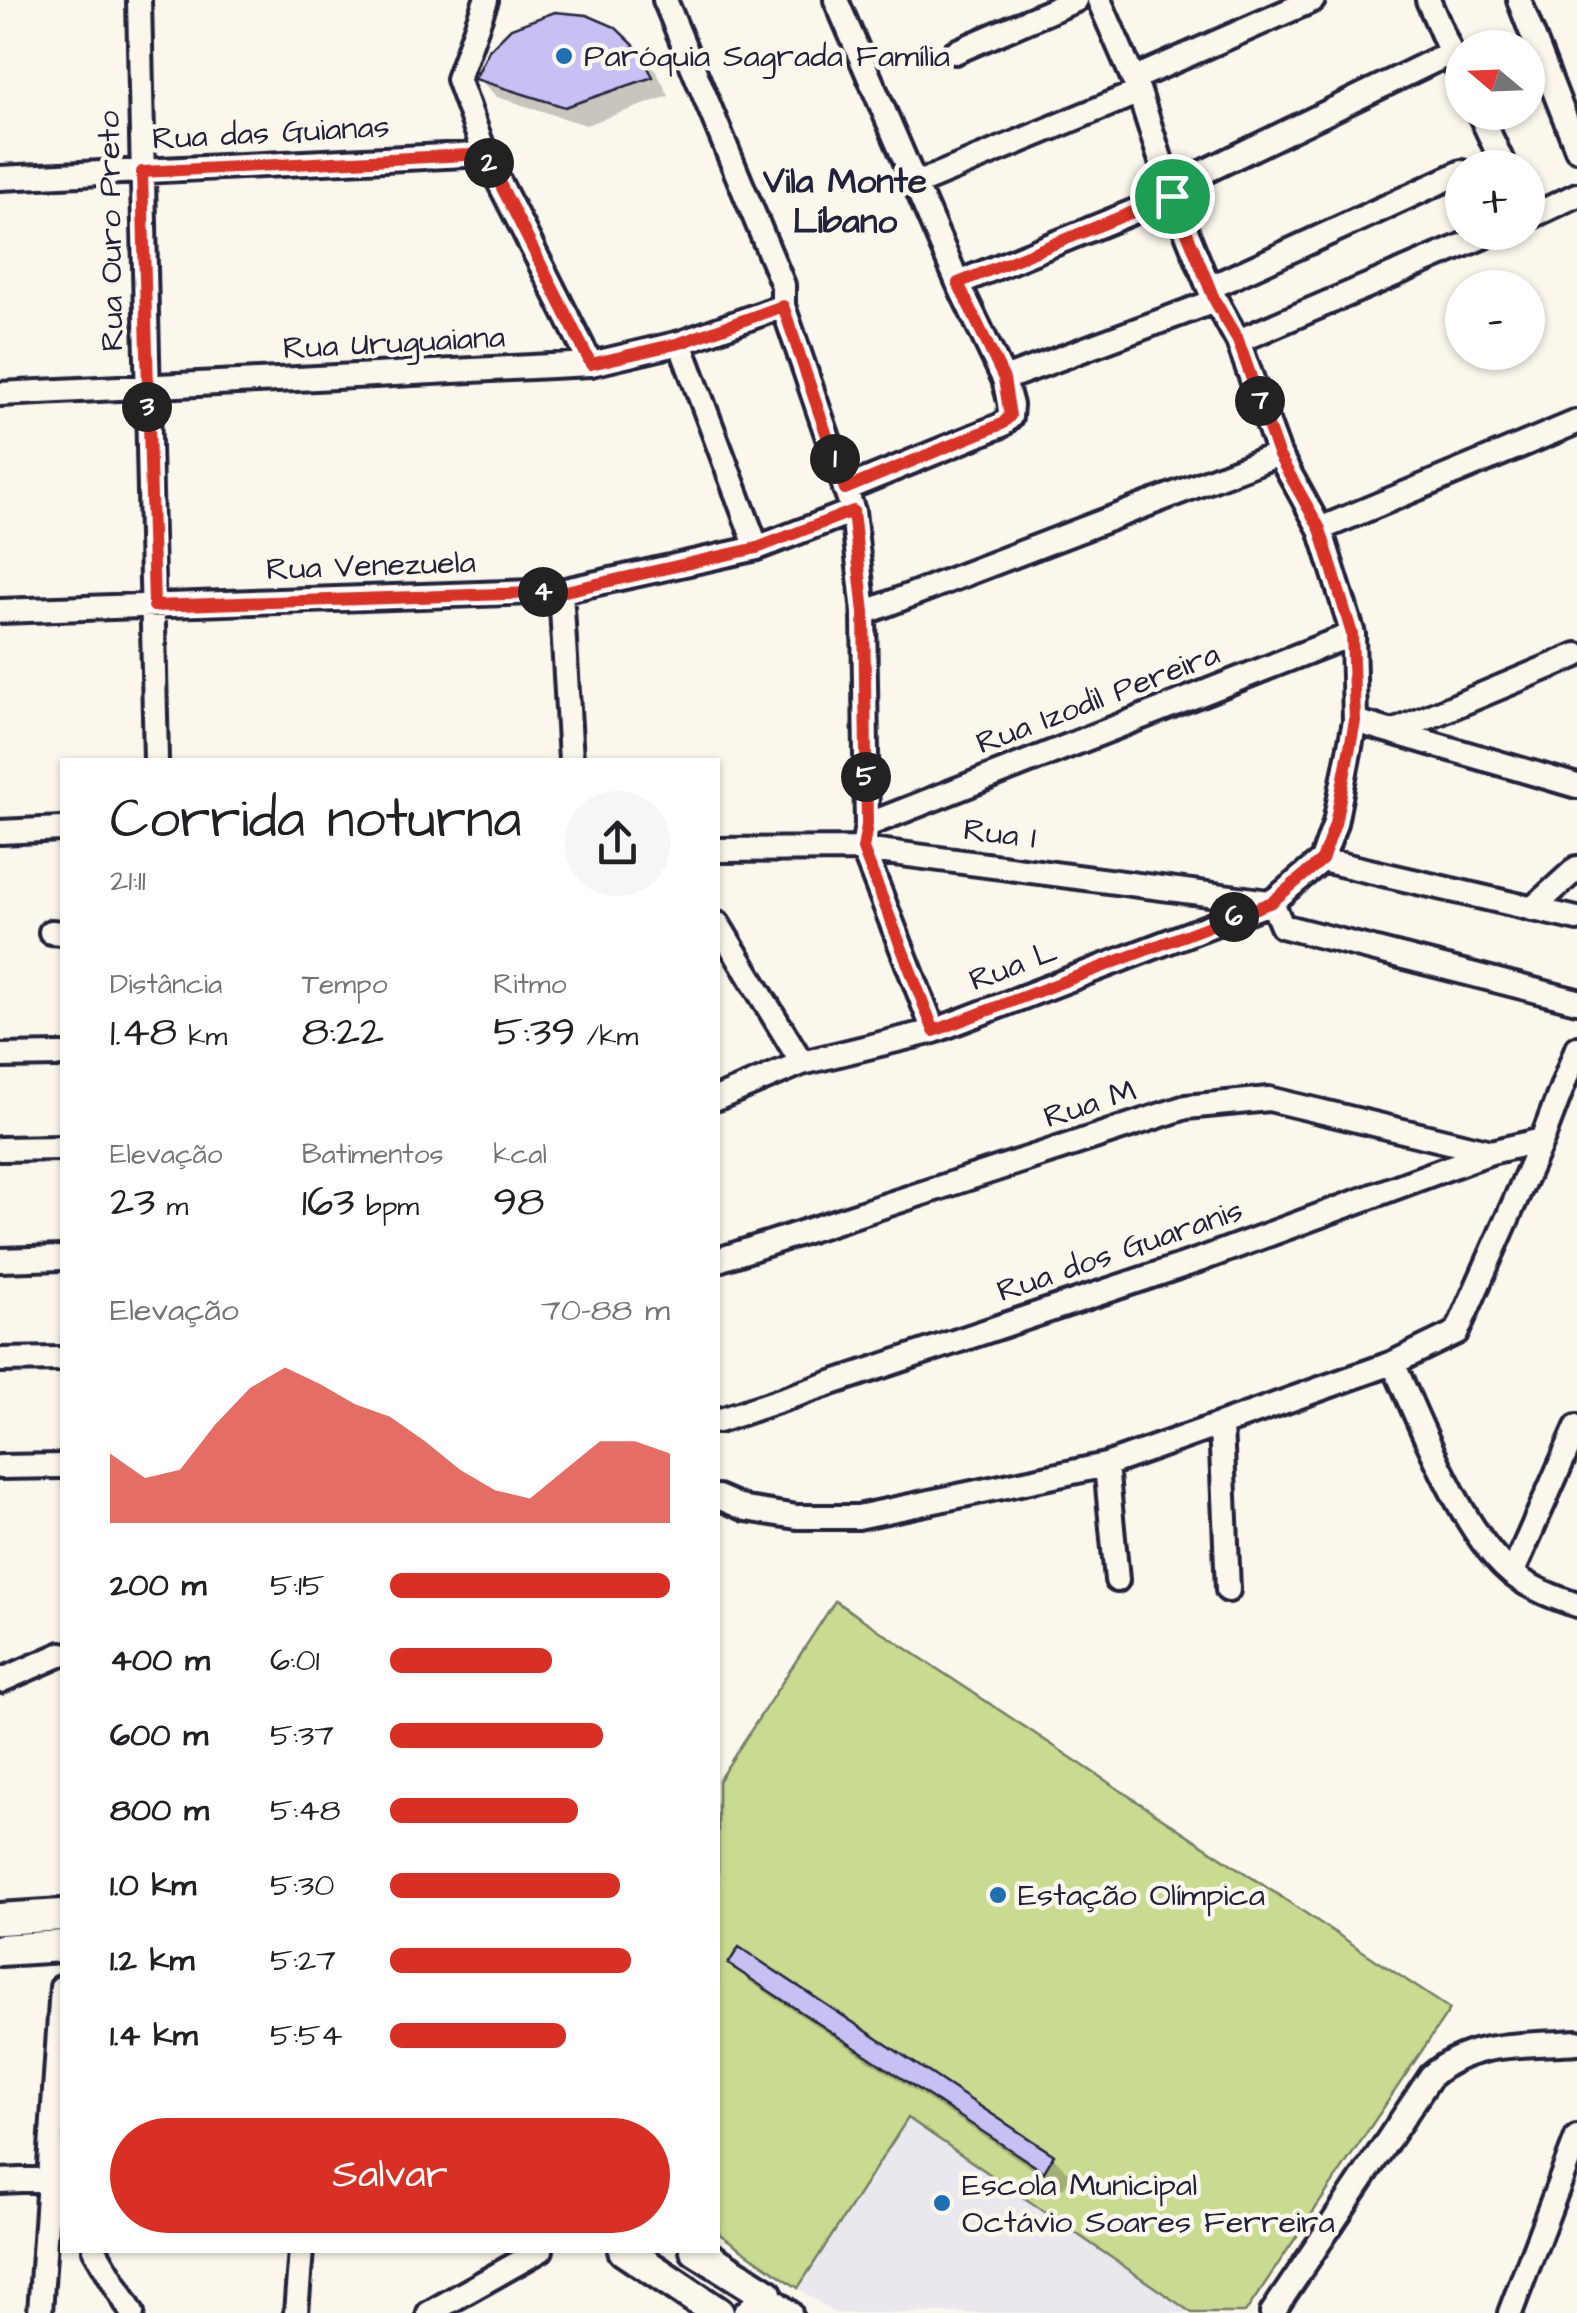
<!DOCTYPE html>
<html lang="pt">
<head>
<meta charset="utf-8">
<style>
  :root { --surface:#fff; --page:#f6f6f6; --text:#202124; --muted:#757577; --accent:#d93025 }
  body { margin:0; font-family:"Architects Daughter",sans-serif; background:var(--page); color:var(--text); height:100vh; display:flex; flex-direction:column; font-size:38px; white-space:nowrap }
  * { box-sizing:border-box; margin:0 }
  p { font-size:32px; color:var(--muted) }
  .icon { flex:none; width:55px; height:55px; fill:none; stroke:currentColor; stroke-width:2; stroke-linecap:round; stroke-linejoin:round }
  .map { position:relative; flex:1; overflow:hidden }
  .details { position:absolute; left:60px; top:758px; width:660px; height:1495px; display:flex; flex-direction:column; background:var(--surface); border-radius:0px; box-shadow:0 2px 8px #0004 }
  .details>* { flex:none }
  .needle { width:65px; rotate:289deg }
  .tools { position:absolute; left:1445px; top:30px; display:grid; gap:20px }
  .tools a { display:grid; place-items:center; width:100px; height:100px; border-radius:50%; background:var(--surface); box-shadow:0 2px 8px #0004; font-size:50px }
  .pin { position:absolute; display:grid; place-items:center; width:85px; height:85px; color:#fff; margin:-42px; border:5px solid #fff; border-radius:50%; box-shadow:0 2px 10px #0007 }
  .km { position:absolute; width:50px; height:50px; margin:-25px; border-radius:50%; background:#222; color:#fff; font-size:28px; line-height:50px; text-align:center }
  .round { display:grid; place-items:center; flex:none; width:105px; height:105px; border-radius:52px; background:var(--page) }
  .headline { display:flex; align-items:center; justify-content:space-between; height:170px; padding:0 50px }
  h1 { font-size:55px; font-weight:600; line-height:75px }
  .stats { display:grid; grid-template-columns:repeat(3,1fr); gap:15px; height:170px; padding:10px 50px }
  .stats div { display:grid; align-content:center }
  .stats b { font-size:42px; font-weight:600 }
  .stats small { font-size:28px; font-weight:400 }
  .stats p { font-size:28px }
  .chart { height:280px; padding:20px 50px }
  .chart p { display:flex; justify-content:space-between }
  .chart svg { width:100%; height:180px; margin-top:10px; fill:var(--accent); opacity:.7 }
  .primary-button { display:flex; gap:20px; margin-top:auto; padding:20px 50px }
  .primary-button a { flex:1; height:115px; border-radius:60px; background:var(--accent); color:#fff; font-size:40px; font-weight:600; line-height:115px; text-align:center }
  ul { padding:0 50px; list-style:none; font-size:32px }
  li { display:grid; grid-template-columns:160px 120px 1fr; align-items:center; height:75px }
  li i { height:25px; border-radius:12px; background:var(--accent) }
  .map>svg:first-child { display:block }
</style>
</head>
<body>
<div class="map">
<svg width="1577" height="2313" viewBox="0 0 1577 2313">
  <rect width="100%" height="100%" fill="#fbf7ec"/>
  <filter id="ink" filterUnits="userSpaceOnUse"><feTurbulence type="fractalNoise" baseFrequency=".01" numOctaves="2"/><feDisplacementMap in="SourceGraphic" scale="20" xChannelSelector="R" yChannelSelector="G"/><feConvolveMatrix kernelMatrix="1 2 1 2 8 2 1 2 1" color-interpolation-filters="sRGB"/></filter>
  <g filter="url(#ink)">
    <path fill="#ebe7ee" d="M908,2117L1192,2313H834L798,2288Z"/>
    <path fill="#c8db90" stroke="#757e66" stroke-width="2.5" d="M835,1601L1450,2009L1245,2313H1192L908,2118L798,2288L718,2233V1781Z"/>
    <path fill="#0003" d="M614,29L656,71L669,96L586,125L497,97L478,78Z
      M740,1951L1053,2157L1072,2176L1063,2189L750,1982L731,1964Z"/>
    <path fill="#c7c1f3" stroke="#22223b" stroke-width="2.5" d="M555,12L587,15L615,27L638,49L653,77L565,107L475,79L489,50L511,28Z
      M739,1947L1054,2155L1044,2172L728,1964Z"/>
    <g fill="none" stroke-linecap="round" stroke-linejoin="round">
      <defs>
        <path id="street" d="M139,0L156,760
          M486,0L458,79L485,154L591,364
          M665,0L783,285V306L853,511L864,613L867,825L863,849L934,1031
          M836,0L958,283L1004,379L1011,405L1010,417L1002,425L845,489
          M1428,0L1462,79
          M1519,0L1577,149
          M955,52L1076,0
          M1133,79L1313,0
          M1479,112L1505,168
          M0,178L485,154
          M916,184L1139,92
          M1171,188L1450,53
          M1528,218L1577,195
          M958,283L1172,196
          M1209,288L1462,172
          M1238,341L1494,232
          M680,343L757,548
          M1004,379L1215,301
          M0,394L591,364L680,343L783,306
          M1320,529L1577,422
          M561,591L571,760
          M0,611L561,591L757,548L853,511
          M864,613L1279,454
          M1355,721L1577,786
          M1393,732L1577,655
          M867,825L1353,634
          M0,832L62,829
          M718,850L863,849L1269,902
          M1322,860L1577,919
          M1272,902L1282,926L1577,1001
          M1532,909L1577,868
          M718,924L802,1063
          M51,932L62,933
          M0,1056L62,1055
          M718,1098L802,1063L934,1031L1272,902L1322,860L1335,823L1355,721L1353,634L1320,529L1279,454L1238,341L1209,288L1172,196L1139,92L1099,0
          M0,1149L62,1148
          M0,1260L62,1258
          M718,1260L1186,1107L1269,1099L1491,1152
          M0,1360L62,1359
          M1393,1363C1419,1420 1464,1539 1515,1576C1533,1589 1555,1598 1577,1605
          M718,1421L1202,1259L1491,1152L1542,1140
          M1221,1425L1228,1590
          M1106,1465L1117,1580
          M0,1467L62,1466
          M718,1497L746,1509L797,1517H858L1106,1465L1393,1363L1457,1332L1542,1140L1577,1048
          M1512,1574L1577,1427
          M0,1681L62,1654
          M0,2181L62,2178
          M95,2250L132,2313
          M40,2313L62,1987
          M296,2313L301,2250
          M429,2313L541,2250
          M745,2313L766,2294L790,2313
          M1272,2313L1431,2076C1471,2040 1525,2046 1577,2042
          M1510,2313L1577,2137"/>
        <path id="secondary" d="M0,1919L62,1915
          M0,1950L62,1946
          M624,2250L718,2313
          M696,2250L766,2294L765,2313"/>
      </defs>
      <use href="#street" stroke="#22223b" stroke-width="30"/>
      <use href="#secondary" stroke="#22223b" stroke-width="38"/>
      <use href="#street" stroke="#fbf7ec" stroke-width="22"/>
      <use href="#secondary" stroke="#fbf7ec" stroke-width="30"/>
    </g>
  </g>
  <g fill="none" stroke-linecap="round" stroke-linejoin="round" filter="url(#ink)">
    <defs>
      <path id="route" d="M485,154L591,364L680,343L783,306L845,489L1002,424L1010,416L1004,379L958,283L1172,196L1215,301L1238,340L1278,454L1320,529L1352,634L1355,721L1335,824L1322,860L1272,902L934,1031L863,849L867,825L864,613L853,511L757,548L561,592L154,606L142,172Z"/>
    </defs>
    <use href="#route" stroke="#fff" stroke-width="20"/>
    <use href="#route" stroke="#d93025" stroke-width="12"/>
  </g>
  <g fill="#1f6fb2" stroke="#fbf7ec" stroke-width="4">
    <circle cx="564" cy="56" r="10"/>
    <circle cx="998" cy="1895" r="10"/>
    <circle cx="942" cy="2203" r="10"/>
  </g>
  <g text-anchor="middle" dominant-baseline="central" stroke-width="9" stroke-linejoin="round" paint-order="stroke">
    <g font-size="32" fill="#22223b" stroke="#fbf7ec" text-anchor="start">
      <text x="584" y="56">Paróquia Sagrada Família</text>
      <text x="1018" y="1895">Estação Olímpica</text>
      <text x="962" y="2185">Escola Municipal<tspan x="962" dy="37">Octávio Soares Ferreira</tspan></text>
    </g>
    <g font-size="32" fill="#22223b" stroke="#fbf7ec">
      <text transform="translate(271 133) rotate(-3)">Rua das Guianas</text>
      <text transform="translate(111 231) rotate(-91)">Rua Ouro Preto</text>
      <text transform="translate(394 343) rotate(-3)">Rua Uruguaiana</text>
      <text transform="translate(371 566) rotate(-2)">Rua Venezuela</text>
      <text transform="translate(1098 699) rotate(-21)">Rua Izodil Pereira</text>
      <text transform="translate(1000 834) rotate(7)">Rua I</text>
      <text transform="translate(1013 966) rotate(-21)">Rua L</text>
      <text transform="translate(1090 1104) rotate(-18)">Rua M</text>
      <text transform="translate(1120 1251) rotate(-19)">Rua dos Guaranis</text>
    </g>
    <g font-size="35" font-weight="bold" fill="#22223b" stroke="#fbf7ec">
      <text x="845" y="181">Vila Monte<tspan x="845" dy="40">Líbano</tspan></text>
    </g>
  </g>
</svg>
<div class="tools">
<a><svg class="needle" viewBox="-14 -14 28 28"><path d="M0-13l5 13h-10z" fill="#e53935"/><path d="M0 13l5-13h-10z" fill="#757577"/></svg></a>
<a>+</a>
<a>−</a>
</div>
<div class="pin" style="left:1172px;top:196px;background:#1e9e55"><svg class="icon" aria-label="arrive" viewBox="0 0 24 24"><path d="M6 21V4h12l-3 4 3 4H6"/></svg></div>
<b class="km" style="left:835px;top:459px">1</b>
<b class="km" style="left:489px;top:163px">2</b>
<b class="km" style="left:147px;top:407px">3</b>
<b class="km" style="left:543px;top:592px">4</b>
<b class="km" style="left:866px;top:777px">5</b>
<b class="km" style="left:1234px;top:917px">6</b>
<b class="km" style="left:1260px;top:401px">7</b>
<section class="details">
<div class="headline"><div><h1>Corrida noturna</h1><p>21:11</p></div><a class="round"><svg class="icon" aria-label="share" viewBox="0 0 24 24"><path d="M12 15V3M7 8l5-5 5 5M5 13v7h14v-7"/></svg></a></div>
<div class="stats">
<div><p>Distância</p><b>1.48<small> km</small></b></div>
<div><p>Tempo</p><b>8:22</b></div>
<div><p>Ritmo</p><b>5:39<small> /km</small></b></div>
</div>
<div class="stats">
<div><p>Elevação</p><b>23<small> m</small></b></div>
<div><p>Batimentos</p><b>163<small> bpm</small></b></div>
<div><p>kcal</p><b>98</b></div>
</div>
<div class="chart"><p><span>Elevação</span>70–88 m</p>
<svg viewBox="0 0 160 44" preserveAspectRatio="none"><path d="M0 44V27L10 33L20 31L30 20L40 11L50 6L60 10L70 15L80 18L90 24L100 31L110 36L120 38L130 31L140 24L150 24L160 27V44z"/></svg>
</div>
<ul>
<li><b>200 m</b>5:15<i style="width:100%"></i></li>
<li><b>400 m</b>6:01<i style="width:58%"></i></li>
<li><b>600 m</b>5:37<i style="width:76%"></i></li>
<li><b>800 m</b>5:48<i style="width:67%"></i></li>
<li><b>1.0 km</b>5:30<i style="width:82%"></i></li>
<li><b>1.2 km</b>5:27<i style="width:86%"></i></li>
<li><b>1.4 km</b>5:54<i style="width:63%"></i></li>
</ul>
<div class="primary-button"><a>Salvar</a></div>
</section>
</div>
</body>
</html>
